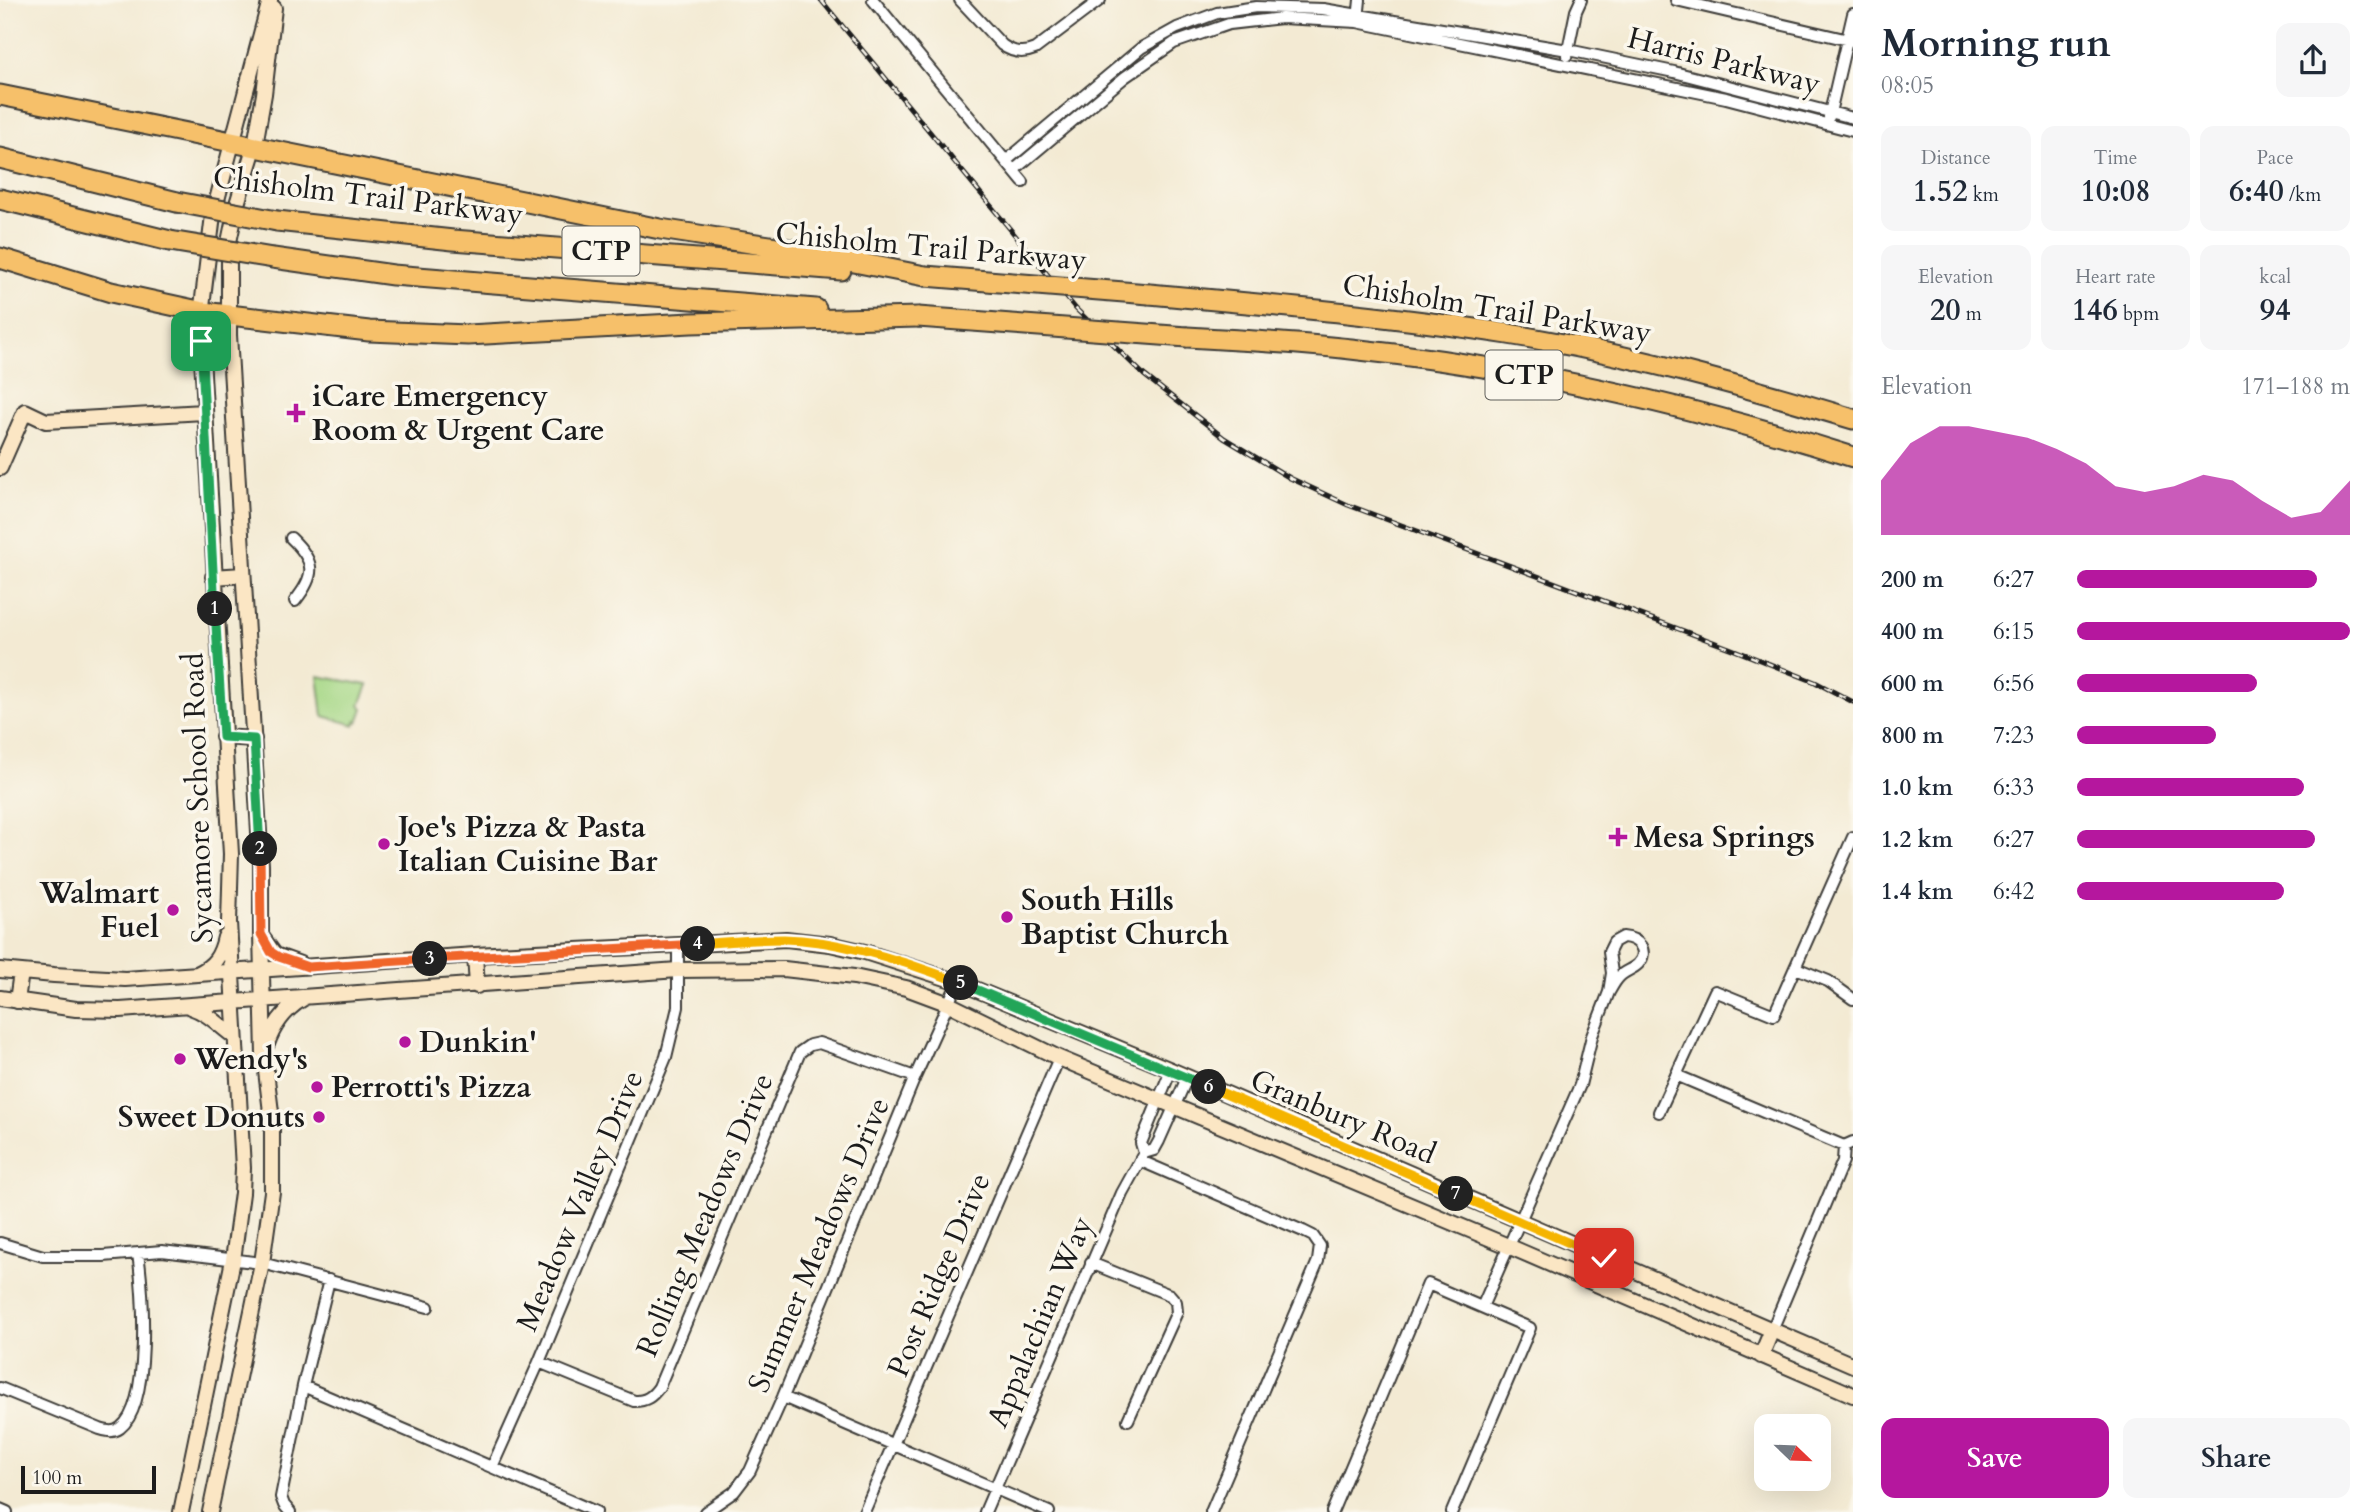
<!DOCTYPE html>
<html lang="en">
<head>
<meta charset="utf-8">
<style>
  :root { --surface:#fff; --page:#f6f6f7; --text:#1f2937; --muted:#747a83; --accent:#b5179e }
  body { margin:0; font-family:Cardo,serif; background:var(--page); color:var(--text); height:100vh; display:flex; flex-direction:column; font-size:26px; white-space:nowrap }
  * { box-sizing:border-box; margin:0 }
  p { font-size:23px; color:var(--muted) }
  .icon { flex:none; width:38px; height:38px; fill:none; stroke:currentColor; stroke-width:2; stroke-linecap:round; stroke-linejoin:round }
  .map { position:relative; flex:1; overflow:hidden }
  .side { display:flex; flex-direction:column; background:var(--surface); width:525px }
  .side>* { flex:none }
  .needle { width:46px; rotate:113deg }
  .controls { position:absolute; left:1754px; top:1414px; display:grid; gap:14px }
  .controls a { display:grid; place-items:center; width:77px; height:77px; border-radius:14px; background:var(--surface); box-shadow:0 7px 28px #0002; font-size:35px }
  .scale { position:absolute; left:21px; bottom:18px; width:135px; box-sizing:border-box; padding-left:7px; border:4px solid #1c1c1c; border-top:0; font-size:19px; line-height:24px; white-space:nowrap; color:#1c1c1c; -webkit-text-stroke:5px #fbf7ec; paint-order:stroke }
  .pin { position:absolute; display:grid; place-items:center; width:60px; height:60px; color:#fff; margin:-30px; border-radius:14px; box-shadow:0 4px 10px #0006 }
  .km { position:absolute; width:35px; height:35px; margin:-18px; border-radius:50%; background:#222; color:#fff; font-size:19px; line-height:35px; text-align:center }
  .round { display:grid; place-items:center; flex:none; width:74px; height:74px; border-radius:14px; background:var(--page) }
  .overview { display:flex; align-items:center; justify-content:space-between; height:119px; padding:0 28px }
  h1 { font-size:38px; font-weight:800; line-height:52px }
  .metrics { display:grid; grid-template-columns:repeat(3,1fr); gap:10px; height:119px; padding:7px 28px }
  .metrics div { display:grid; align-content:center; border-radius:14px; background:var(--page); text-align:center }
  .metrics b { font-size:30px; font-weight:800 }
  .metrics small { font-size:19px; font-weight:400 }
  .metrics p { font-size:19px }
  .chart { height:196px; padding:14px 28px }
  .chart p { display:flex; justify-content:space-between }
  .chart svg { width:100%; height:126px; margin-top:7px; fill:var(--accent); opacity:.7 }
  .button { display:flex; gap:14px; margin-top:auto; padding:14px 28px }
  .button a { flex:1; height:80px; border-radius:14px; background:var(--accent); color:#fff; font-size:28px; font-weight:800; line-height:80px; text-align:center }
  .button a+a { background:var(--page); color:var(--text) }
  ul { padding:0 28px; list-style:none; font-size:23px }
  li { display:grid; grid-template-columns:112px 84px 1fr; align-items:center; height:52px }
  li i { height:18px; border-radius:9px; background:var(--accent) }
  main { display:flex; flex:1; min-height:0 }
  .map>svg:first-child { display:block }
</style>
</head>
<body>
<main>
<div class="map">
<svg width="1853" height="1512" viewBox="0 0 1853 1512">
  <rect width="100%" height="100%" fill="#fbf7ec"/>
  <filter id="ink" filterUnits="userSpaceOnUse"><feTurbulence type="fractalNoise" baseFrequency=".0143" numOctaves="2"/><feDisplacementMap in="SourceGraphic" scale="14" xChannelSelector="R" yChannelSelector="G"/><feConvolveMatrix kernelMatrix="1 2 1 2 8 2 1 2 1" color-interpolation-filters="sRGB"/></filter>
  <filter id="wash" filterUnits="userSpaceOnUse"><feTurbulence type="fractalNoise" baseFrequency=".00686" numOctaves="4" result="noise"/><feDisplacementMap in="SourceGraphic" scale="28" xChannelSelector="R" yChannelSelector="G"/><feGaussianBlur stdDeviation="1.57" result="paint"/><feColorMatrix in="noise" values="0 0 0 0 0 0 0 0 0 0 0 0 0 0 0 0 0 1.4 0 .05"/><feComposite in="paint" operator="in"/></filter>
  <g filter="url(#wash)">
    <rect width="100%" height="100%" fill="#f3ead3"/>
    <path fill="#a5d785" stroke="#607a50" stroke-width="2" d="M318,676L368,685L360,705L363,708L358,722L356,721L355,725L323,716Z"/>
  </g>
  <g filter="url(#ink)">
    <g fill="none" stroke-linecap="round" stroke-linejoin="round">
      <defs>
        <path id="street" d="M873,0L1023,182
          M960,0L1002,45C1013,53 1023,54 1035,49L1100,0
          M1676,0L1853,41
          M1358,20L1360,0
          M1567,55L1576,11L1581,0
          M1829,117L1853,14
          M1006,161L1141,48L1177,28L1217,13L1256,7L1323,9L1568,50L1674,72L1853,118
          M1014,170L1125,77L1174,43L1229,24L1282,18L1357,22L1726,98L1853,131
          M291,538C316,562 316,575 295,601
          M1623,937C1638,938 1650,951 1638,964C1632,970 1624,971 1619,977C1615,981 1612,987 1609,992L1612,973L1609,952L1614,942Z
          M1796,968L1828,981L1853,999
          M1676,1075L1844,1146L1853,1142
          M1659,1112L1715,991L1774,1015L1853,837
          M1144,1153L1154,1150L1159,1141L1187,1078
          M1141,1161L1303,1231L1313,1236L1320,1246L1318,1261L1211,1512
          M0,1243L43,1256H103L162,1251L262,1263L428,1307
          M1091,1263L1170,1295L1176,1302L1177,1312L1128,1420
          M1482,1307L1580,1085L1592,1036L1609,992
          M1772,1330L1843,1161L1844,1146
          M539,1362L634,1401C646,1401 652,1397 659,1387L800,1052L810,1045L819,1043L915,1077
          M303,1386L596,1512
          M0,1388L100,1429C107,1431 113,1433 120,1428C152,1404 143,1290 138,1253
          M783,1397L1049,1512
          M492,1467L539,1362L666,1057L678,1007V945
          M0,1509L7,1512
          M290,1512L284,1505L281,1497L303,1386L329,1280
          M705,1512L734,1492L750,1471L783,1397L915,1077L958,982
          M864,1512L1059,1058
          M985,1512L1122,1193L1144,1153L1141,1143L1171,1070
          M1332,1512L1428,1284L1530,1328L1452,1512"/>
        <path id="secondary" d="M0,468L25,411L46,421L204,412
          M213,577L243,575
          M223,737L254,739
          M262,937L275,955L300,964
          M475,955L477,986
          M0,970L54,975L125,979L475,955L678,945L786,939L830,944L865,952L958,982L1171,1070L1853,1365
          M197,974C214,966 221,956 225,937
          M0,998L76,1009L120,1010L678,970L784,969L854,977L906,988L949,1004L1059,1058L1508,1246L1853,1395
          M17,1001L21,972
          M190,1007C209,1013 219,1026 235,1037
          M267,1044C274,1024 285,1009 304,998
          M1761,1356L1772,1330
          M181,1512L233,1260L242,1193L243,1168L229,922L231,854L200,323L213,215L270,0
          M210,1512L262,1263L272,1192V1120L264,1055L261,934V865L229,335V242L237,204L255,145L264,94L274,8"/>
        <path id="highway" d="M0,95L660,229L783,248L925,276
          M0,158L177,202
          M0,199L170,241
          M277,221L453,240L841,270
          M0,258L111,292L203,312L369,331L468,335L691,323L918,317
          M273,258L393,275L816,309
          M1149,294C1269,305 1388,315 1508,334C1625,353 1740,385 1853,419
          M1187,337C1242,340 1297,343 1351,349C1521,367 1690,405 1853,457"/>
      </defs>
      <use href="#street" stroke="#3c3b37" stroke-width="14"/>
      <use href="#secondary" stroke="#3c3b37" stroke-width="18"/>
      <use href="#highway" stroke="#3c3b37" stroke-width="23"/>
      <use href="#street" stroke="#fff" stroke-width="10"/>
      <use href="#secondary" stroke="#fbe6c4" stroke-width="14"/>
      <use href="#highway" stroke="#f6c06b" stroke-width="19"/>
      <defs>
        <path id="rail" d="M821,0L1076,309L1144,375L1224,438L1290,478L1348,505L1732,649L1815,682L1853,702"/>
      </defs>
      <use href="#rail" stroke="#1c1c1c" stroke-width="5"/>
      <use href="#rail" stroke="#fbf7ec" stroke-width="2.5" stroke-dasharray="8" stroke-linecap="butt"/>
      <defs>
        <path id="highway-bridge" d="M177,202L277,221
          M170,241L273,258
          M925,276L1149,294
          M918,317L1187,337"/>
      </defs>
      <use href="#highway-bridge" stroke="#3c3b37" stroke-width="23" stroke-linecap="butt"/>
      <use href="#highway-bridge" stroke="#f6c06b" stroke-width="19"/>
    </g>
  </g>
  <g fill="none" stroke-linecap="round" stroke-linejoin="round" filter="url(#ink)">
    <defs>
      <path id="split-1" d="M201,341L215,609"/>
      <path id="split-2" d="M215,609L223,737L254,739L260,849"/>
      <path id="split-3" d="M260,849L261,934L271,952L279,957L308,967L430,959"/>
      <path id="split-4" d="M430,959L698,944"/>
      <path id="split-5" d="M698,944C727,942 756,939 784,939C839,940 910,963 961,983"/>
      <path id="split-6" d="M961,983L1209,1087"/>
      <path id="split-7" d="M1209,1087L1456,1194"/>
      <path id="split-8" d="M1456,1194L1604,1258"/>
    </defs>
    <use href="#split-1" stroke="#fff" stroke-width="14"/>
    <use href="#split-2" stroke="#fff" stroke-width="14"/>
    <use href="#split-3" stroke="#fff" stroke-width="14"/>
    <use href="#split-4" stroke="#fff" stroke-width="14"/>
    <use href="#split-5" stroke="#fff" stroke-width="14"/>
    <use href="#split-6" stroke="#fff" stroke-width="14"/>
    <use href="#split-7" stroke="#fff" stroke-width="14"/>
    <use href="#split-8" stroke="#fff" stroke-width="14"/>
    <use href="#split-1" stroke="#22a559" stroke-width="9"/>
    <use href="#split-2" stroke="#22a559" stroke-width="9"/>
    <use href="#split-3" stroke="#f0652b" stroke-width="9"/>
    <use href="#split-4" stroke="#f0652b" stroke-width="9"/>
    <use href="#split-5" stroke="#f5b400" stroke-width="9"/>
    <use href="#split-6" stroke="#22a559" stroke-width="9"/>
    <use href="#split-7" stroke="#f5b400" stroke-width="9"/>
    <use href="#split-8" stroke="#f5b400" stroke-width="9"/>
  </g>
  <g fill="#b5179e" stroke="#fbf7ec" stroke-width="2.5">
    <path d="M292.5 402.5h7v7h7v7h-7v7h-7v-7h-7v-7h7z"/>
    <path d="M1614.5 826.5h7v7h7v7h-7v7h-7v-7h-7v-7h7z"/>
    <circle cx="384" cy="844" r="7"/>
    <circle cx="173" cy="910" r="7"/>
    <circle cx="1007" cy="917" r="7"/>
    <circle cx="405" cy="1042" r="7"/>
    <circle cx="180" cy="1059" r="7"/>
    <circle cx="317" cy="1087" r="7"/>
    <circle cx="319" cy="1117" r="7"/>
  </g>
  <g text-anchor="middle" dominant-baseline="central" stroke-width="7" stroke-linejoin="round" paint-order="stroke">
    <g fill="#fbf7ec" stroke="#5f5e5a" stroke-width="2">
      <rect x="562.5" y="226.5" width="77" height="49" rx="5"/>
      <rect x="1485.5" y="350.5" width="77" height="49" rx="5"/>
    </g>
    <g font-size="28" font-weight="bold" fill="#1c1c1c">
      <text x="601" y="251">CTP</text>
      <text x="1524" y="375">CTP</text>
    </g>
    <g font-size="30" fill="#1c1c1c" stroke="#fbf7ec">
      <text transform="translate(1724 61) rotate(14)">Harris Parkway</text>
      <text transform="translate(368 196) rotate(7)">Chisholm Trail Parkway</text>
      <text transform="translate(931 247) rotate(5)">Chisholm Trail Parkway</text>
      <text transform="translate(1497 309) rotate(9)">Chisholm Trail Parkway</text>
      <text transform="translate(198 798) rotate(-92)">Sycamore School Road</text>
      <text transform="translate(1343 1117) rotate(23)">Granbury Road</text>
      <text transform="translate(580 1201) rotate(-67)">Meadow Valley Drive</text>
      <text transform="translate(705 1215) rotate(-67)">Rolling Meadows Drive</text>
      <text transform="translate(819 1245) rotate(-67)">Summer Meadows Drive</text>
      <text transform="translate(939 1275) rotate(-67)">Post Ridge Drive</text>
      <text transform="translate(1040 1322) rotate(-67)">Appalachian Way</text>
    </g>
    <g font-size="30" font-weight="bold" fill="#1c1c1c" stroke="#fbf7ec" text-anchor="start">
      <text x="312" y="396">iCare Emergency<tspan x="312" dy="34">Room &amp; Urgent Care</tspan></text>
      <text x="398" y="827">Joe's Pizza &amp; Pasta<tspan x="398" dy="34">Italian Cuisine Bar</tspan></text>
      <text x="1634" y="837">Mesa Springs</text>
      <text x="159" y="893" text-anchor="end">Walmart<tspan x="159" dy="34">Fuel</tspan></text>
      <text x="1021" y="900">South Hills<tspan x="1021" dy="34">Baptist Church</tspan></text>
      <text x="419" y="1042">Dunkin'</text>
      <text x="194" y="1059">Wendy's</text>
      <text x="331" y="1087">Perrotti's Pizza</text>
      <text x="305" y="1117" text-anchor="end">Sweet Donuts</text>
    </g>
  </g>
</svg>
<div class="controls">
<a><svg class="needle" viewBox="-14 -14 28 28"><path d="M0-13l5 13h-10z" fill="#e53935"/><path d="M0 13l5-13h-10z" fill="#747a83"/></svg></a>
</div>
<div class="scale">100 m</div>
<div class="pin" style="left:201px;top:341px;background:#1e9e55"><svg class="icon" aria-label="arrive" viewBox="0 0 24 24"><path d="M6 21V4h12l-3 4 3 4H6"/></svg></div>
<div class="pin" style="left:1604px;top:1258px;background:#d93025"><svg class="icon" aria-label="check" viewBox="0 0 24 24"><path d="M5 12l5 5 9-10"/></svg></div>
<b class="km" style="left:215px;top:609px">1</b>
<b class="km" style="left:260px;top:849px">2</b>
<b class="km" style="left:430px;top:959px">3</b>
<b class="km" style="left:698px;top:944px">4</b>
<b class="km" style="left:961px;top:983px">5</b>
<b class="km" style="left:1209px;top:1087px">6</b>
<b class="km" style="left:1456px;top:1194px">7</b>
</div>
<section class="side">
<div class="overview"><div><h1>Morning run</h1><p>08:05</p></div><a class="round"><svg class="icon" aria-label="share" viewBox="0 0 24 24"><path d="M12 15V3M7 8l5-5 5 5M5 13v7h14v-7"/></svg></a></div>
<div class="metrics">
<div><p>Distance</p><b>1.52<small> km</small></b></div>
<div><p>Time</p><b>10:08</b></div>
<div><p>Pace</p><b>6:40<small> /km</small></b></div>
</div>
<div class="metrics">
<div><p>Elevation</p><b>20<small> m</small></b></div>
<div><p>Heart rate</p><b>146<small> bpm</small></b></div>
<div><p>kcal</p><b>94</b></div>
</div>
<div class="chart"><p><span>Elevation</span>171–188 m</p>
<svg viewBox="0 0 160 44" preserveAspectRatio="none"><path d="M0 44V25L10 12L20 6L30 6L40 8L50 10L60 14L70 19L80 27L90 29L100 27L110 23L120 25L130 32L140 38L150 36L160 25V44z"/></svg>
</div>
<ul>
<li><b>200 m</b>6:27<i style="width:88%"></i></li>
<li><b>400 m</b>6:15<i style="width:100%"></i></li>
<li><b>600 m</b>6:56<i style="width:66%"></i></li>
<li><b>800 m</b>7:23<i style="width:51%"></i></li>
<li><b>1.0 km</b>6:33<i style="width:83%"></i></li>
<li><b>1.2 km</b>6:27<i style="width:87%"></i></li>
<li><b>1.4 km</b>6:42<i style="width:76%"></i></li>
</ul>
<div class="button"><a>Save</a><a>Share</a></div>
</section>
</main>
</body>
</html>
